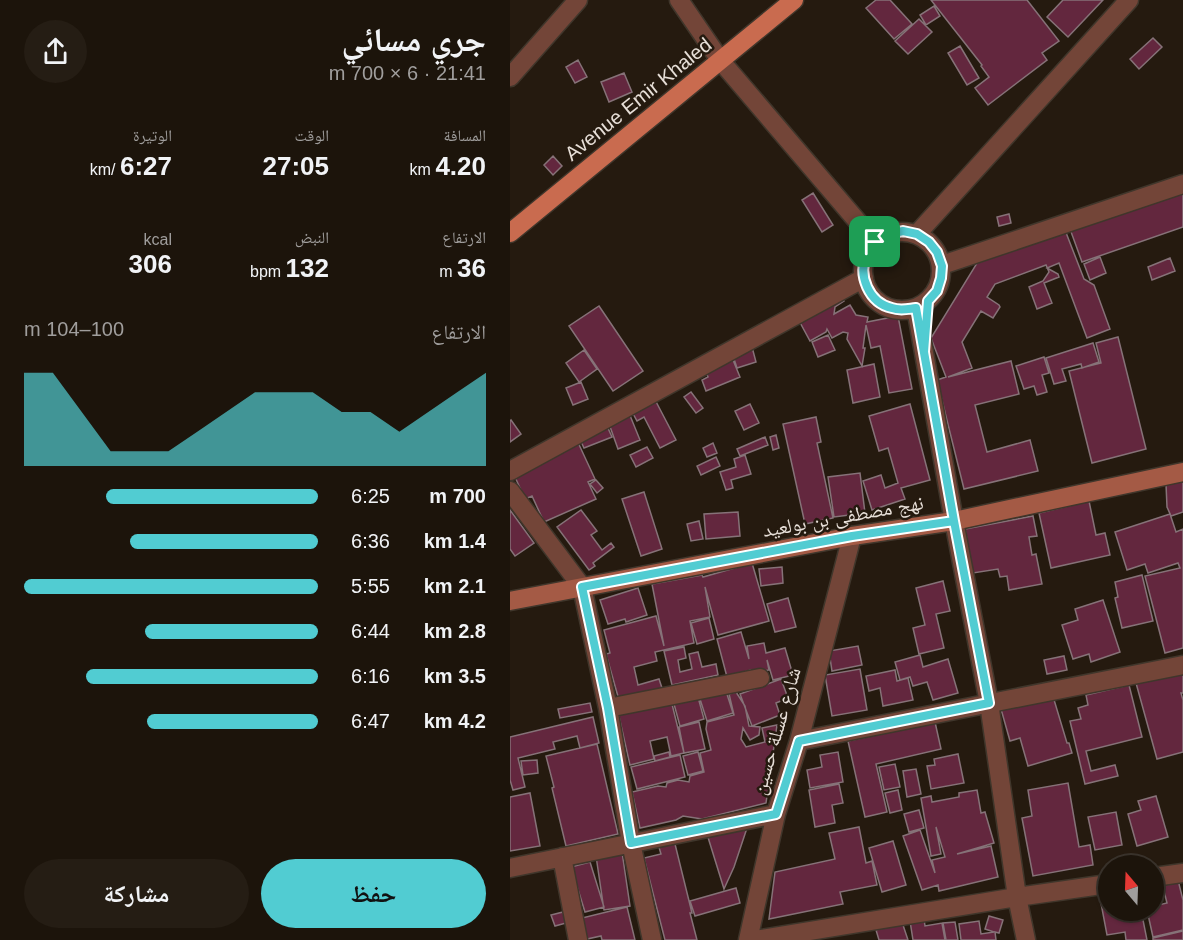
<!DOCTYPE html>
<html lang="ar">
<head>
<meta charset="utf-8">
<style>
  :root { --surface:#1c140b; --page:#251d14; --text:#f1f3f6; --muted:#a09e9d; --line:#3a332c; --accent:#51ccd2 }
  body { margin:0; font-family:Helvetica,"Noto Naskh Arabic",sans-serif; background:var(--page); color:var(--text); direction:rtl; height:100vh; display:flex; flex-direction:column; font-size:22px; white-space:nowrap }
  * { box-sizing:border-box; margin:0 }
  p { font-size:20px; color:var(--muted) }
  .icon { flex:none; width:33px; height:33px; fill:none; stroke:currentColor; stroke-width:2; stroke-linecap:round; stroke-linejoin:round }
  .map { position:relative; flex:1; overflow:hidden; direction:ltr }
  .side { display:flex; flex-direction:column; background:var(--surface); width:510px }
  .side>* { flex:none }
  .needle { width:39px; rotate:341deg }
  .fabs { position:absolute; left:588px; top:855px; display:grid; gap:12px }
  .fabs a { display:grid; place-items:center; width:66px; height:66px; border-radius:50%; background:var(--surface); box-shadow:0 2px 4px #0004,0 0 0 2px var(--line); font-size:30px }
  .pin { position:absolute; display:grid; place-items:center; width:51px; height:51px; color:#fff; margin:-26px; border-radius:12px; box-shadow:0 3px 9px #0006 }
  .round { display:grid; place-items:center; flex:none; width:63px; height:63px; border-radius:32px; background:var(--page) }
  .overview { display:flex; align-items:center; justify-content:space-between; height:102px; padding:0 24px }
  h1 { font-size:33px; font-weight:700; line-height:45px }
  .stats { display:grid; grid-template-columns:repeat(3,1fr); gap:9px; height:102px; padding:6px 24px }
  .stats div { display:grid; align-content:center }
  .stats b { font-size:26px; font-weight:700 }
  .stats small { font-size:16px; font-weight:400 }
  .stats p { font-size:16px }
  .chart { height:168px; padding:12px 24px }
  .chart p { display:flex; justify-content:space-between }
  .chart svg { width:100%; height:108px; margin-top:6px; fill:var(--accent); opacity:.7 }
  .cta { display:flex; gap:12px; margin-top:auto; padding:12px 24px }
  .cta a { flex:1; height:69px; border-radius:36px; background:var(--accent); color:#111; font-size:24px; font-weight:700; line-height:69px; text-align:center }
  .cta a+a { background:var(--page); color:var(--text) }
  ul { padding:0 24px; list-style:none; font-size:20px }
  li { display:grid; grid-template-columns:96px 72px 1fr; align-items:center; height:45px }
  li i { height:15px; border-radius:8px; background:var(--accent) }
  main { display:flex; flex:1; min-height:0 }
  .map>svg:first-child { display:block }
</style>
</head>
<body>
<main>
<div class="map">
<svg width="673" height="940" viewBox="0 0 673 940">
  <rect width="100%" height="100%" fill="#251a0f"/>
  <path fill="#63273e" stroke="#867278" stroke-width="1.5" d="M366,0H380L402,24L384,39L356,8Z
    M421,0H517L549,41L532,53L537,60L478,105L465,88L479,77L471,66L472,65Z
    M553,0H593L558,37L537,17Z
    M424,6L430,16L416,25L410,15Z
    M409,19L422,32L398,54L385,41Z
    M643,38L652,47L629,69L620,59Z
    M450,46L469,78L457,85L438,53Z
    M68,60L77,77L65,83L56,67Z
    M114,73L122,92L99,102L91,82Z
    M43,156L52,166L43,175L34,165Z
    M673,189V227L572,262L560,229Z
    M303,193L323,225L312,232L292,200Z
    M499,214L501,223L489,226L487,217Z
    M555,230L574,279L584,285L600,329L577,338L549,263L537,268L548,274L549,277L534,283L542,303L527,309L519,287L533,281L539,272L536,265L485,284L477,297L489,305L490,307L483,318L471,311L452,342L462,368L438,377L501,361L509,394L465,405L477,452L520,440L528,471L454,489L427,380L436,377L421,338L467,263Z
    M590,257L596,273L580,280L574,264Z
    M660,258L665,271L642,280L638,267Z
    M329,292L334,301L325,307L324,314L340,305L346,315L358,317L357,322L388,316L402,389L379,393L370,346L361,348L356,325L353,348H355L352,366L337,339L338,333L333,332L322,338L317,329L316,332L300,341L286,315Z
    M89,306L133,371L103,391L59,326Z
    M318,335L325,350L308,357L302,342Z
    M608,337L636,449L582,463L559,371L591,363L586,343Z
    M583,343L589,362L572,368L571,364L552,369L556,381L544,384L536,358Z
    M242,347L246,362L227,368L222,353Z
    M74,350L87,369L69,382L56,363Z
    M221,355L230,377L196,391L192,380L198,377L193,366Z
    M534,357L539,373L532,375L537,392L527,395L524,386L514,389L506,366Z
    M364,364L370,397L343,403L337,370Z
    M71,382L78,399L63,405L56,388Z
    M181,392L193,408L186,413L174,397Z
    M142,394L166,440L150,448L134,417L127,421L119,406Z
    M240,404L249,423L234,430L225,411Z
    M400,404L420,480L391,488L395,499L362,510L353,481L371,475L375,488L388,483L378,448L369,451L359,416Z
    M119,413L130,440L108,449L98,421Z
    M306,417L311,442L307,443L323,518L295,524L273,424Z
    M1,420L11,434L0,442V421Z
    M97,426L102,437L74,448L69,437Z
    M266,435L269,448L263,450L260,437Z
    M65,436L85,479L78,482L86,499L34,522L22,496L15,499L0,466Z
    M255,437L258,445L230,456L227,449Z
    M203,443L207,453L197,457L193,448Z
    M137,447L143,458L126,467L120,455Z
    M235,455L241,474L221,480L223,488L216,490L210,472L226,467L224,459Z
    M206,457L210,466L191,475L187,466Z
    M350,473L355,513L324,517L318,477Z
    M86,480L93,488L87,493L80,484Z
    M673,480V512L661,516L657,507L656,484Z
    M134,492L152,549L131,556L112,499Z
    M579,501L586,535L595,533L600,555L541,568L529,513Z
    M0,510L24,543L5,556L0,549Z
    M71,510L87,531L81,535L92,550L101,543L104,547L83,563L85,566L79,570L47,527Z
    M228,512L230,536L196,539L194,514Z
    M660,514L666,532L673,529V648L655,653L635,576L670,568L668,563L638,573L635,564L617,570L605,532Z
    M523,516L527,536L519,537L522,555L526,554L532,584L499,590L497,576L490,577L488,569L463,573L455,529Z
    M189,521L193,539L181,541L177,524Z
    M242,563L259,621L208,635L195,587L200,617L180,621L184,643L145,652L147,661L124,667L128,685L149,679L152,688L109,700L96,654L100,653L94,630L146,616L154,646L142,584L192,575L193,577Z
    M272,567L273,583L251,586L249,569Z
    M632,575L643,621L612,628L605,598L608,597L605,582Z
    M433,581L440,611L426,614L434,648L409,654L403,628L415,625L406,588Z
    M128,588L137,615L116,622L115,619L98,624L90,600Z
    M278,598L286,627L265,632L257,604Z
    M593,600L610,652L581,662L579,654L563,659L552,625L568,620L565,609Z
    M199,618L204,639L187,644L181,623Z
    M231,632L239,659L237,646L254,643L256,653L275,648L283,675L263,680L257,660L259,670L242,673L241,670L217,677L207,639Z
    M348,646L352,665L322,671L319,651Z
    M174,647L176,658L168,660L170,672L182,669L179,654L188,652L192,667L206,664L208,675L162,685L154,651Z
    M410,655L413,667L438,659L448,693L423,700L417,682L403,686L400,677L390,680L385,662Z
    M554,656L557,670L537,674L534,660Z
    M350,669L357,710L322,716L315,675Z
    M385,670L387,681L398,678L403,700L373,706L370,688L359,691L356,676Z
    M673,670V693H671L673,700V752L647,759L626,683Z
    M271,679L278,698L266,703L270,715L242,726L230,694Z
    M619,685L632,737L576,751L581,771L605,765L608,776L575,784L560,721L571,719L568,708L578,705L576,695Z
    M216,691L223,713L197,721L190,699Z
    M226,692L235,706L239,726L250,727L249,735L240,740L233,728L231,739L236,747L255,742L252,728L267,725L256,803L192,819L173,816L166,820L130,828L122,792L148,786L156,787L157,783L168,780L179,782L180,776L194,772L190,753L201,750L196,729L197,722L224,715L219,694Z
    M542,693L557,743H559L562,753L518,766L510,738L500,741L491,709Z
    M188,697L194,719L170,726L164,704Z
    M161,700L174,753L161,756L157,737L140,741L144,759L120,765L108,712Z
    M80,703L82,712L50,718L48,709Z
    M83,717L89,743L70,748L67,736L43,742L45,749L8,758L15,787L3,790L0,780V737Z
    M189,722L195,749L174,753L169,727Z
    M425,722L431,749L366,764L377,812L355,817L338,741Z
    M87,744L108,834L56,846L42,788L44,787L36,756Z
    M159,752L160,757L145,761L144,756Z
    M188,752L193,771L178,775L173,756Z
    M328,752L333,782L300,788L297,770L312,767L310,755Z
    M448,754L454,783L421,789L417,766L425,765L424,759Z
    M170,755L175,777L127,789L121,767Z
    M27,760L28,773L13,775L11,761Z
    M385,764L390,787L374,790L369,767Z
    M406,769L411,794L397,797L393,771Z
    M558,783L569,847L580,845L583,865L523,876L512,818L522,816L518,790Z
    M329,784L333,803L322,805L325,823L305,827L299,790Z
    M388,790L392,810L380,813L375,793Z
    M467,790L471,813L475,812L484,843L447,854L481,846L488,877L429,891L428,885L412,890L393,836L410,830L425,873L422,860L435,857L426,827L431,854L421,856L411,798L421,796L422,802L449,797V793Z
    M20,793L30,846L0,851V797Z
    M646,796L658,837L627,846L618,814L631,810L628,801Z
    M409,810L414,828L399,832L394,814Z
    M606,812L612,845L585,850L578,817Z
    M349,827L356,863L362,861L367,885L330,892L333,904L259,919L265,872L325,859L319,833Z
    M237,828L224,867L214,889L197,834Z
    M164,840L182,913H180L187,940H155L134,858L151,854L148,844Z
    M383,841L396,885L372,892L359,848Z
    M112,852L120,906L94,910L86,856Z
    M80,862L94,907L75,912L61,867Z
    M667,876L673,900V930L643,937L637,910H644V906L657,903L651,879Z
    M226,888L230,903L185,916L180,901Z
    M598,897V910H631L637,940H616L615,932L597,935L590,898Z
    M117,907L125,940H92L91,936L77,939L72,918Z
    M53,912L56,923L45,926L41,915Z
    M479,916L493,920L489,933L485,932L486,940H451L449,924L469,921L471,934L484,932L475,929Z
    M414,919L415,926L432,923L435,940H403L400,921Z
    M392,922L398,940H369L366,930Z
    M445,922L448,940H436L433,923Z
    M673,931V940H643V938Z"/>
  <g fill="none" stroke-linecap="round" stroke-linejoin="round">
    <defs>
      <path id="street" d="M169,0L210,60L365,242
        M0,77L68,0
        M353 271a39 39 0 1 1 78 0a39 39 0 1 1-78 0Z
        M407,234L619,0
        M432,265L673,184
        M406,308L444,521L479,703L507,897L516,940
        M0,471L354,278
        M0,491L72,587L98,708L121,843L142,940
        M98,708L250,678
        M289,741L673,665
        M52,857L68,940
        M0,868L266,814
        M644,877L673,873
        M238,940L266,814L289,741L342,536
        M245,940L507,897L598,884"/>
      <path id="secondary" d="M0,601L342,536L444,521L673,472"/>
      <path id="primary" d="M0,233L284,0"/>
    </defs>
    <use href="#street" stroke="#40362b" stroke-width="21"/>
    <use href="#secondary" stroke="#40362b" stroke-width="21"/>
    <use href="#primary" stroke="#40362b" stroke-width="21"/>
    <use href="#street" stroke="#734538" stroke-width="18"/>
    <use href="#secondary" stroke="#a45a45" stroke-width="18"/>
    <use href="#primary" stroke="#c96b4f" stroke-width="18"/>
  </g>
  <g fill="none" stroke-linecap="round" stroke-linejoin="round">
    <defs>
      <path id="route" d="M365,242C363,246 359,250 357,254C347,275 359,303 382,308C390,311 397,309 406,308L444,521L342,536L72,587L98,708L121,843L266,814L289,741L479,703L444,521L414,352L418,301L427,291L431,278L432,266L427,252L419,242L407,234L393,231L380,234L365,242"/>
    </defs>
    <use href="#route" stroke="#fff" stroke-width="12"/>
    <use href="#route" stroke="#51ccd2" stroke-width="8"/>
  </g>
  <g text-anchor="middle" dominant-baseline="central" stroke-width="5" stroke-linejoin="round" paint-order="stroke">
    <g font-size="20" fill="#e7dfd8" stroke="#251a0f">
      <text transform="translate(128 99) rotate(-39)">Avenue Emir Khaled</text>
      <text transform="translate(333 516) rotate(-10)">نهج مصطفى بن بولعيد</text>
      <text transform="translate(266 731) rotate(-74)">شارع عسلة حسين</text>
    </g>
  </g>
</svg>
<div class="fabs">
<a><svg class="needle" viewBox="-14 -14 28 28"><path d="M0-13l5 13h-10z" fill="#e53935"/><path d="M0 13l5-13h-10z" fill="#a09e9d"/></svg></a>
</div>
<div class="pin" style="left:365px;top:242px;background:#1e9e55"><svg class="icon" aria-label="arrive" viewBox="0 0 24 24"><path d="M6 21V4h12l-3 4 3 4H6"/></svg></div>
</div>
<section class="side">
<div class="overview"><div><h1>جري مسائي</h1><p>21:41 · 6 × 700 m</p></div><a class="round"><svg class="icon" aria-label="share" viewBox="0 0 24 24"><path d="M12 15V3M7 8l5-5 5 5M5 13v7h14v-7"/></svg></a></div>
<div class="stats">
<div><p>المسافة</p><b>4.20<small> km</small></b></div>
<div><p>الوقت</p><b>27:05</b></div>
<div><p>الوتيرة</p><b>6:27<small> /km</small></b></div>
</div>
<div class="stats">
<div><p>الارتفاع</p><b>36<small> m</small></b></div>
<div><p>النبض</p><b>132<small> bpm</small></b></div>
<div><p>kcal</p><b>306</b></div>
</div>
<div class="chart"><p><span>الارتفاع</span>100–104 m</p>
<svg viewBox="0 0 160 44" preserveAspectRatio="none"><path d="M0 44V6L10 6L20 22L30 38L40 38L50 38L60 30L70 22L80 14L90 14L100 14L110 22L120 22L130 30L140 22L150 14L160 6V44z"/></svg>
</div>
<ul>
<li><b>700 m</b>6:25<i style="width:72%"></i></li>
<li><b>1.4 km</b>6:36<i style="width:64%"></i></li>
<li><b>2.1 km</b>5:55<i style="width:100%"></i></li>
<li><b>2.8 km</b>6:44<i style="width:59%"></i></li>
<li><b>3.5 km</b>6:16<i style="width:79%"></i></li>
<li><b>4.2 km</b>6:47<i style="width:58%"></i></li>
</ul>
<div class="cta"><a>حفظ</a><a>مشاركة</a></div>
</section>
</main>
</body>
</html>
